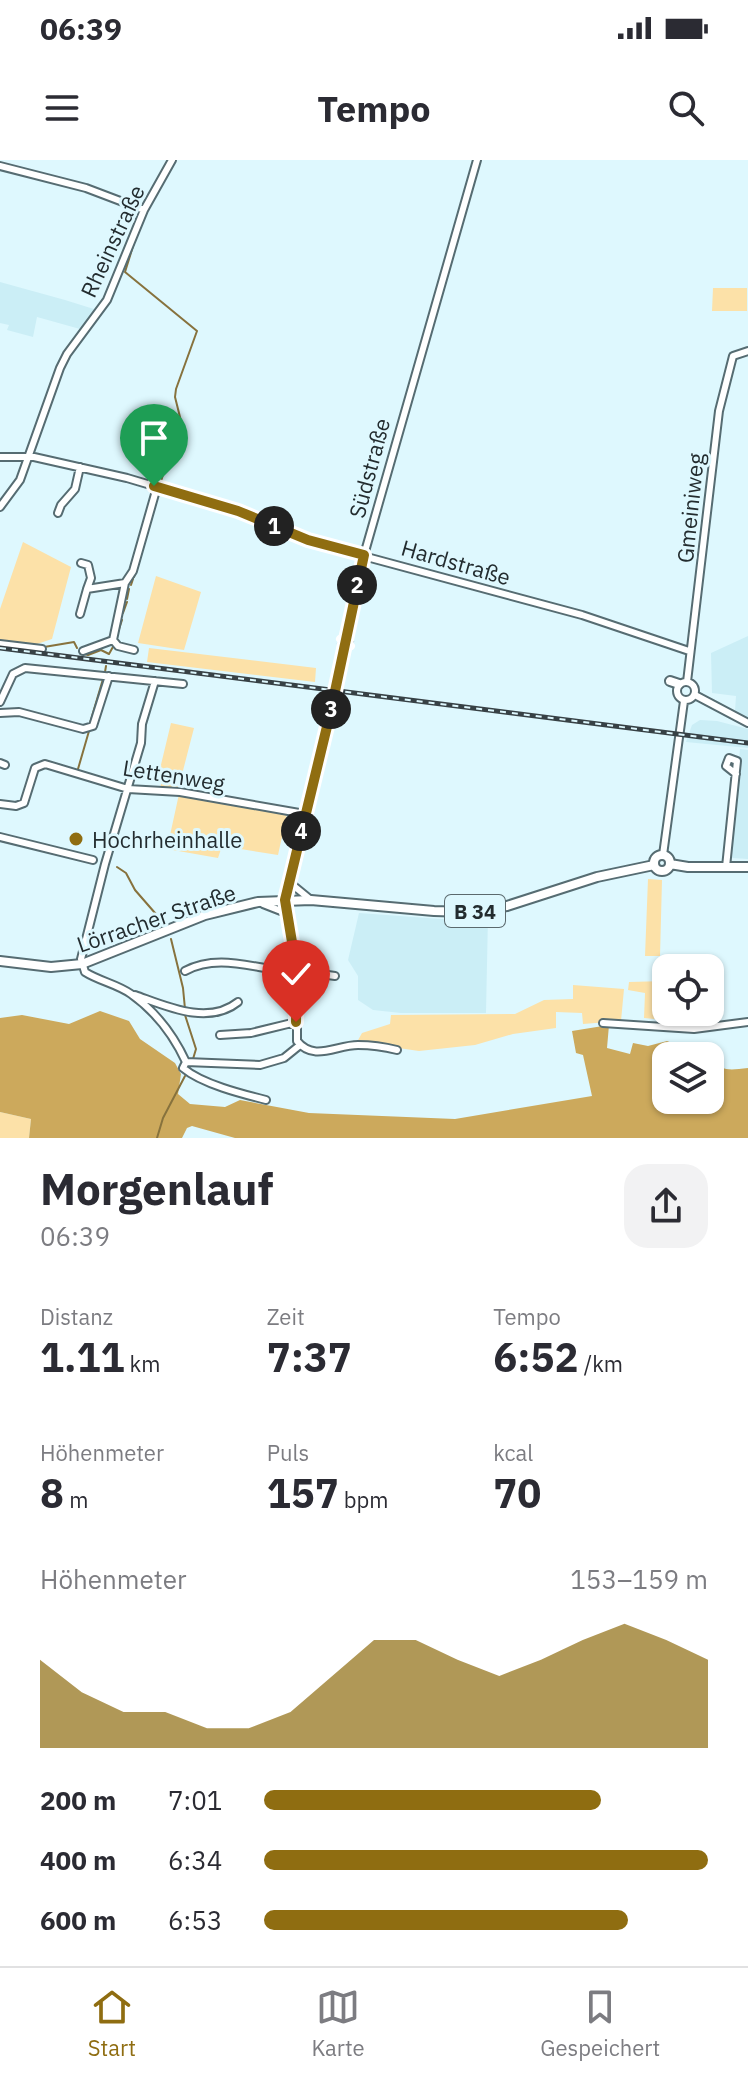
<!DOCTYPE html>
<html lang="de">
<head>
<meta charset="utf-8">
<style>
  :root { --surface:#fff; --page:#f2f2f3; --text:#2b2b33; --muted:#7c7c81; --line:#e1e1e2; --accent:#8f6d11 }
  body { margin:0; font-family:"IBM Plex Sans",sans-serif; background:var(--page); color:var(--text); height:100vh; display:flex; flex-direction:column; font-size:30px; white-space:nowrap }
  * { box-sizing:border-box; margin:0 }
  p { font-size:26px; color:var(--muted) }
  .icon { flex:none; width:44px; height:44px; fill:none; stroke:currentColor; stroke-width:2; stroke-linecap:round; stroke-linejoin:round }
  .map { position:relative; height:978px; overflow:hidden }
  .drawer { display:flex; flex-direction:column; background:var(--surface); flex:1 }
  .drawer>* { flex:none }
  .tools { position:absolute; left:652px; top:794px; display:grid; gap:16px }
  .tools a { display:grid; place-items:center; width:72px; height:72px; border-radius:16px; background:var(--surface); box-shadow:0 2px 6px #0004; font-size:40px }
  .pin { position:absolute; display:grid; place-items:center; width:68px; height:68px; color:#fff; margin:-82px -34px; border-radius:50% 50% 50% 0; rotate:-45deg; box-shadow:0 0 8px #0007 }
  .pin .icon { rotate:45deg }
  .km { position:absolute; width:40px; height:40px; margin:-20px; border-radius:50%; background:#222; color:#fff; font-size:22px; line-height:40px; text-align:center }
  .round { display:grid; place-items:center; flex:none; width:84px; height:84px; border-radius:24px; background:var(--page) }
  .head { display:flex; align-items:center; justify-content:space-between; height:136px; padding:0 40px }
  h1 { font-size:44px; font-weight:700; line-height:60px }
  .figures { display:grid; grid-template-columns:repeat(3,1fr); gap:12px; height:136px; padding:8px 40px }
  .figures div { display:grid; align-content:center }
  .figures b { font-size:40px; font-weight:700 }
  .figures small { font-size:22px; font-weight:400 }
  .figures p { font-size:22px }
  .chart { height:224px; padding:16px 40px }
  .chart p { display:flex; justify-content:space-between }
  .chart svg { width:100%; height:144px; margin-top:8px; fill:var(--accent); opacity:.7 }
  ul { padding:0 40px; list-style:none; font-size:26px }
  li { display:grid; grid-template-columns:128px 96px 1fr; align-items:center; height:60px }
  li i { height:20px; border-radius:10px; background:var(--accent) }
  .status { display:flex; justify-content:space-between; align-items:center; height:56px; padding:0 40px; background:var(--surface); direction:ltr }
  .status svg { height:22px; fill:currentColor }
  header { display:flex; justify-content:space-between; align-items:center; height:104px; padding:0 40px; background:var(--surface); font-size:36px; font-weight:700 }
  .dock { display:flex; justify-content:space-around; align-items:center; height:112px; border-top:2px solid var(--line); background:var(--surface); font-size:22px; color:var(--muted) }
  .dock a { display:grid; justify-items:center; gap:4px }
  .dock .current { color:var(--accent) }
  .map>svg:first-child { display:block }
</style>
</head>
<body>
<div class="status"><b>06:39</b><svg viewBox="0 0 49 12"><path d="M0 12V9h3v3zM5 12V6h3v6zM10 12V3h3v9zM15 12V0h3v12zM26 1h20v11H26zM47 4h2v5h-2z"/></svg></div>
<header><svg class="icon" aria-label="menu" viewBox="0 0 24 24"><path d="M4 6h16M4 12h16M4 18h16"/></svg>Tempo<svg class="icon" aria-label="search" viewBox="0 0 24 24"><circle cx="10" cy="10" r="6"/><path d="M15 15l6 6"/></svg></header>
<div class="map">
<svg width="748" height="978" viewBox="0 0 748 978">
  <rect width="100%" height="100%" fill="#def8fe"/>
  <path fill="#cbeef6" d="M0,122L65,140L97,150L84,167L80,169L37,157L33,177L7,170L9,165L0,163Z
    M748,476V559L735,551L736,536L712,533L711,493Z
    M700,560L717,561L748,569V588L686,582L692,565Z
    M740,589L748,590V699L732,698L731,688Z
    M359,753L455,760L488,756L486,853H401L373,850L358,840V816L348,800Z"/>
  <path fill="#fce1a8" d="M713,128H747V151H712Z
    M23,382L71,407L52,479L34,485L0,481V449Z
    M156,416L201,432L184,490L138,483Z
    M149,488L316,508L315,522L147,502Z
    M171,563L194,568L178,630L160,629L163,615L159,613Z
    M179,634L287,654L278,695L222,686L218,698L167,689Z
    M648,719L662,720L660,796H645Z
    M666,821V852H676V861L644,858L645,833L628,830L629,822Z
    M573,825L624,829L621,861L583,864L582,853L556,852V868L513,874L475,885L419,891L357,882L362,873L390,864L391,855L515,854L544,840L573,839Z
    M0,952L31,959L29,978H0Z"/>
  <path fill="#cca95c" d="M100,851L129,861L140,879L175,903L181,914L178,934L190,944L225,947L240,940L309,953L455,959L592,936L583,895L576,893L572,871L609,865L607,888L630,894L633,883L648,886L667,881L704,896H666V940H710V898C723,912 729,910 748,908V978H235L192,966L187,968L182,978H29L31,959L0,952V858L22,855L69,864Z"/>
  <g fill="none" stroke-linecap="round" stroke-linejoin="round">
    <path stroke="#87723d" stroke-width="2" d="M134,83L125,112L197,171L176,229L175,237L181,261L160,324
      M134,417L140,399
      M131,425L133,419
      M127,439L129,429
      M123,453L127,442
      M117,475L122,460
      M44,487L74,482L77,488
      M81,493L88,495L101,490L109,494L114,485
      M105,512L106,506
      M90,563L103,519
      M78,609L89,571
      M117,707L126,713L135,730L162,761
      M171,779L183,828L185,849
      M185,855L196,889L193,899
      M157,978L163,958L185,916"/>
    <defs>
      <path id="minor" d="M0,6L86,28L144,50
        M0,297H34L127,318L238,351L326,386L582,455L689,491
        M0,347L20,320L60,208L67,194L107,140L144,50L172,0
        M58,353L61,345L75,329L80,307
        M81,403L88,405L91,418L87,429
        M80,454L87,429L125,423
        M113,480L125,423L133,411L157,327
        M0,484L42,489
        M83,491L113,480L118,486L134,490
        M155,521L142,564L141,583L105,704L81,799L85,812C99,821 117,824 131,834C155,851 174,876 186,902
        M677 531a9 9 0 1 1 18 0a9 9 0 1 1-18 0Z
        M687,522L719,251L733,196L748,191
        M695,535L748,563
        M0,542L13,514L25,508L183,524
        M0,553L19,552L83,569L93,566L109,516
        M0,603L5,605
        M0,644L16,646L24,643L35,608L45,604L128,629L180,632L305,654
        M0,677L93,700
        M663,695L684,541
        M726,707L737,601L729,598L726,606L736,614
        M289,722L311,740
        M263,744L286,753
        M185,811C215,795 247,806 278,810C297,813 316,813 335,816
        M135,835C166,846 208,866 238,842
        M603,863L694,869L748,862
        M220,875L251,873L296,862
        M397,890C385,887 371,885 358,885C336,885 314,902 297,881V812L286,753L290,715L331,550L364,395L477,0
        M186,902L260,905L284,898L300,885
        M186,902L183,908C202,924 242,934 266,940"/>
      <path id="major" d="M670,521L679,524
        M654 703a8 8 0 1 1 16 0a8 8 0 1 1-16 0Z
        M670,704L688,707H748
        M0,801L51,807L82,804L205,755L258,742L311,740L434,751L467,752L507,746L597,717L654,705"/>
    </defs>
    <use href="#minor" stroke="#566c72" stroke-width="10"/>
    <use href="#major" stroke="#566c72" stroke-width="12"/>
    <use href="#minor" stroke="#fff" stroke-width="6"/>
    <use href="#major" stroke="#fff" stroke-width="8"/>
    <defs>
      <path id="rail" d="M0,488L748,583"/>
    </defs>
    <use href="#rail" stroke="#374145" stroke-width="5"/>
    <use href="#rail" stroke="#def8fe" stroke-width="2" stroke-dasharray="6" stroke-linecap="butt"/>
    <defs>
      <path id="major-bridge" d="M340,479L351,486"/>
    </defs>
    <use href="#major-bridge" stroke="#566c72" stroke-width="12" stroke-linecap="butt"/>
    <use href="#major-bridge" stroke="#fff" stroke-width="8"/>
  </g>
  <g fill="none" stroke-linecap="round" stroke-linejoin="round">
    <defs>
      <path id="route" d="M154,326L238,351L308,380L364,395L331,550L285,740L297,812L296,862"/>
    </defs>
    <use href="#route" stroke="#fff" stroke-width="16"/>
    <use href="#route" stroke="#8f6d11" stroke-width="10"/>
  </g>
  <circle fill="#8f6d11" stroke="#def8fe" stroke-width="3" cx="76" cy="679" r="8"/>
  <g text-anchor="middle" dominant-baseline="central" stroke-width="6" stroke-linejoin="round" paint-order="stroke">
    <rect fill="#def8fe" stroke="#5b696d" stroke-width="2" x="445" y="735" width="60" height="32" rx="6"/>
    <g font-size="20" font-weight="bold" fill="#232c2f">
      <text x="475" y="751">B 34</text>
    </g>
    <g font-size="22" fill="#232c2f" stroke="#def8fe">
      <text transform="translate(112 81) rotate(-65)">Rheinstraße</text>
      <text transform="translate(369 308) rotate(-75)">Südstraße</text>
      <text transform="translate(690 348) rotate(-84)">Gmeiniweg</text>
      <text transform="translate(456 402) rotate(16)">Hardstraße</text>
      <text transform="translate(174 615) rotate(9)">Lettenweg</text>
      <text transform="translate(156 758) rotate(-19)">Lörracher Straße</text>
    </g>
    <g font-size="22" fill="#232c2f" stroke="#def8fe" text-anchor="start">
      <text x="92" y="679">Hochrheinhalle</text>
    </g>
  </g>
</svg>
<div class="tools">
<a><svg class="icon" aria-label="locate" viewBox="0 0 24 24"><circle cx="12" cy="12" r="6"/><path d="M12 2v4M12 18v4M2 12h4M18 12h4"/></svg></a>
<a><svg class="icon" aria-label="layers" viewBox="0 0 24 24"><path d="M12 4l9 5-9 5-9-5zM3 14l9 5 9-5"/></svg></a>
</div>
<div class="pin" style="left:154px;top:326px;background:#1e9e55"><svg class="icon" aria-label="arrive" viewBox="0 0 24 24"><path d="M6 21V4h12l-3 4 3 4H6"/></svg></div>
<div class="pin" style="left:296px;top:862px;background:#d93025"><svg class="icon" aria-label="check" viewBox="0 0 24 24"><path d="M5 12l5 5 9-10"/></svg></div>
<b class="km" style="left:274px;top:366px">1</b>
<b class="km" style="left:357px;top:425px">2</b>
<b class="km" style="left:331px;top:549px">3</b>
<b class="km" style="left:301px;top:671px">4</b>
</div>
<section class="drawer">
<div class="head"><div><h1>Morgenlauf</h1><p>06:39</p></div><a class="round"><svg class="icon" aria-label="share" viewBox="0 0 24 24"><path d="M12 15V3M7 8l5-5 5 5M5 13v7h14v-7"/></svg></a></div>
<div class="figures">
<div><p>Distanz</p><b>1.11<small> km</small></b></div>
<div><p>Zeit</p><b>7:37</b></div>
<div><p>Tempo</p><b>6:52<small> /km</small></b></div>
</div>
<div class="figures">
<div><p>Höhenmeter</p><b>8<small> m</small></b></div>
<div><p>Puls</p><b>157<small> bpm</small></b></div>
<div><p>kcal</p><b>70</b></div>
</div>
<div class="chart"><p><span>Höhenmeter</span>153–159 m</p>
<svg viewBox="0 0 160 44" preserveAspectRatio="none"><path d="M0 44V17L10 27L20 33L30 33L40 38L50 38L60 33L70 22L80 11L90 11L100 17L110 22L120 17L130 11L140 6L150 11L160 17V44z"/></svg>
</div>
<ul>
<li><b>200 m</b>7:01<i style="width:76%"></i></li>
<li><b>400 m</b>6:34<i style="width:100%"></i></li>
<li><b>600 m</b>6:53<i style="width:82%"></i></li>
</ul>
</section>
<nav class="dock">
<a class="current"><svg class="icon" aria-label="home" viewBox="0 0 24 24"><path d="M3 11l9-7 9 7M6 9v11h12V9"/></svg>Start</a>
<a><svg class="icon" aria-label="map" viewBox="0 0 24 24"><path d="M3 6l6-2 6 2 6-2v14l-6 2-6-2-6 2zM9 4v14M15 6v14"/></svg>Karte</a>
<a><svg class="icon" aria-label="saved" viewBox="0 0 24 24"><path d="M7 4h10v16l-5-4-5 4z"/></svg>Gespeichert</a>
</nav>
</body>
</html>
